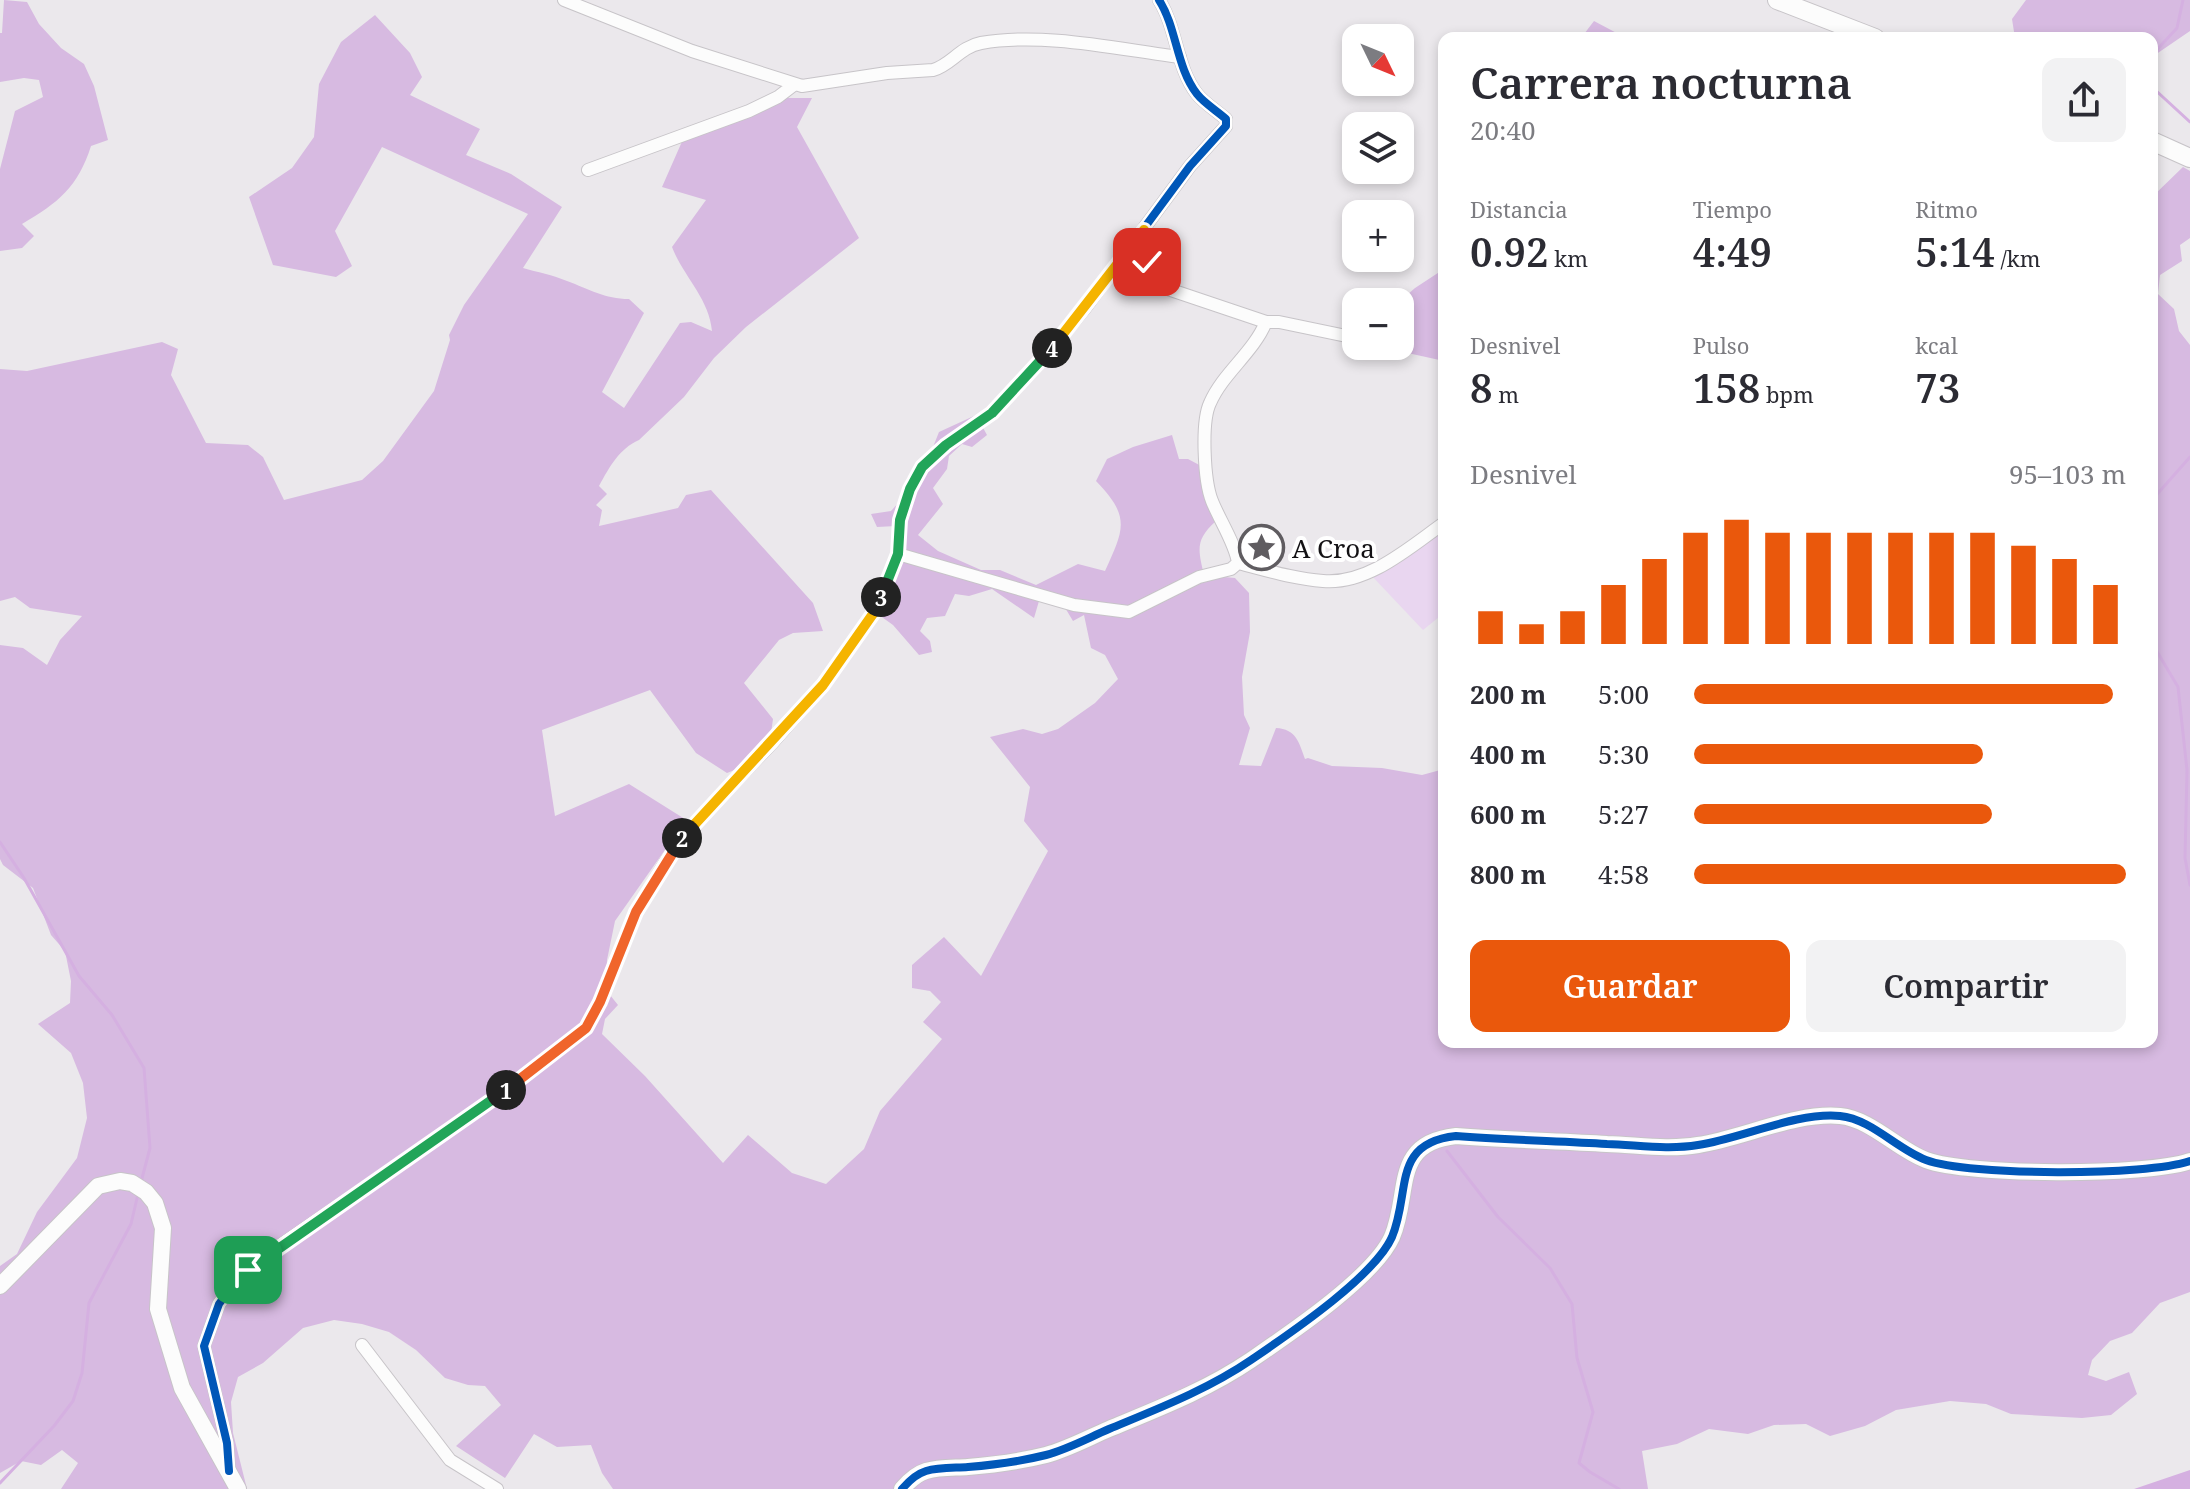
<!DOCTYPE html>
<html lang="es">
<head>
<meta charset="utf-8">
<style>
  :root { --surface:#fff; --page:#f2f2f3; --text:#2b2b33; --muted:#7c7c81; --accent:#ea580c }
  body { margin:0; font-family:"Noto Serif",serif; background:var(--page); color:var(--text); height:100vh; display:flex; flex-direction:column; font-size:30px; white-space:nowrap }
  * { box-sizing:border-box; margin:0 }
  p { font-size:26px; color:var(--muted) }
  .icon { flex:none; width:44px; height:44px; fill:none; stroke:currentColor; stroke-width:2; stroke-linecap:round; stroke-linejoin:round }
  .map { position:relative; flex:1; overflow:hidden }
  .details { position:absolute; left:1438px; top:32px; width:720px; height:1016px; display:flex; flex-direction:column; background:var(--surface); border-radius:16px; box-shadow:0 4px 12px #0003 }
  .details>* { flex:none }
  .needle { width:52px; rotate:133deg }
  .tools { position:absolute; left:1342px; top:24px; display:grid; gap:16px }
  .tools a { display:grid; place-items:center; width:72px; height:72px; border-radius:16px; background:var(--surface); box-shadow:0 4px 12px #0003; font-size:40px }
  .pin { position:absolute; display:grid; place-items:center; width:68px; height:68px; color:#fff; margin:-34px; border-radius:16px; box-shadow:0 4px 12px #0006 }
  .km { position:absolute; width:40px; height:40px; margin:-20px; border-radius:50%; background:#222; color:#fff; font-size:22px; line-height:40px; text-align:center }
  .round { display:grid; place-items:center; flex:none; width:84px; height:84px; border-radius:16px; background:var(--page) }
  .summary { display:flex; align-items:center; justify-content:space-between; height:136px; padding:0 32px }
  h1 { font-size:44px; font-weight:600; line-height:60px }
  .figures { display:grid; grid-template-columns:repeat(3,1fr); gap:12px; height:136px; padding:8px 32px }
  .figures div { display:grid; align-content:center }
  .figures b { font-size:40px; font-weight:600 }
  .figures small { font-size:22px; font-weight:400 }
  .figures p { font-size:22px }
  .chart { height:224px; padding:16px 32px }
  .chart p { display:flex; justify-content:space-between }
  .chart svg { width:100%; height:144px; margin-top:8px; stroke:var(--accent); stroke-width:6 }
  .cta { display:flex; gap:16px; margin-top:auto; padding:16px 32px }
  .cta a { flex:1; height:92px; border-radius:16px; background:var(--accent); color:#fff; font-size:32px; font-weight:600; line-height:92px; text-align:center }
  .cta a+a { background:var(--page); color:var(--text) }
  ul { padding:0 32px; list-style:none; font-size:26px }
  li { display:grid; grid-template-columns:128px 96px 1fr; align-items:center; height:60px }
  li i { height:20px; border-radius:10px; background:var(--accent) }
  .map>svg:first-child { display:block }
</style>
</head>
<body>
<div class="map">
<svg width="2190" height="1489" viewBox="0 0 2190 1489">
  <rect width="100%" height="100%" fill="#ebe8ec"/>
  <path fill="#e9d6f0" d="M1444,526V613L1423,630L1371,575Z"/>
  <path fill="#d7bae1" d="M4,0L27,2L39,24L61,48L84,64L94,86L108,140L91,146C78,187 58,203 22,224L34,236L22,248L0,251V169L15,111L43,97L39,80L24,78L0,82V33H2Z
    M2026,0H2190V31L2152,57V38H2015L2012,19Z
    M375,15L410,53L422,77L410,95L480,129L466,155L511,174L562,207L523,268C537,272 553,275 567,281C589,289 605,299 629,299L644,313L602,392L624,408L680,323L691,322L712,331C709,298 683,276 672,247L706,200L662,187L684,137L773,98H812L797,127L859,238L746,327L714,358L684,397L639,440C619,449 610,466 599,486L607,494L596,505L602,510L599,526L678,508L686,495L711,490L813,603L823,631L793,633L779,640L744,683L773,719L770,740L737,769L727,773L696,753L650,690L542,730L555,816L629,784L688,821L674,837L615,921L607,960L606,990L618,1005L605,1019L602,1034L645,1076L723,1163L748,1135L792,1173L826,1184L864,1149L880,1111L942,1039L923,1022L941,1002L930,991L912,988V965L944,937L981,976L1048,851L1024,821L1030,787L990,737L1023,729L1042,734L1058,729L1095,703L1118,679L1105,655L1091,648L1084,615L1073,621L1064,606L1039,601L1034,618L992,589L969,596L955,594L945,616L927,618L920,631L930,641L932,652L919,655L893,625L879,615L900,543L896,526L877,527L871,514L891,511L901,500L907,478L931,452L939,432L976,415L987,435L972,447L962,444L949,456L947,469L933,488L943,504L918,535L938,551L981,570H1000L1036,585L1078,564L1105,571C1124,529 1131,517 1096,481L1107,459L1133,447L1172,435L1179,459H1188L1205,468L1216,521C1195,540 1198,549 1204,575L1235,578L1249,593L1250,632L1242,677L1244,715L1250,728L1239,765L1261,766L1276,728C1296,729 1299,742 1305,759L1308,758L1332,766L1382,768L1422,775L1444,769V1042H2152V197L2183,167L2190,171V238L2180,245L2182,261L2160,275L2158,294L2174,309L2179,331L2190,345V1292L2160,1303L2132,1333L2110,1341L2092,1360L2088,1375L2106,1381L2129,1372L2137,1394L2111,1415L2082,1418L2011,1414L1986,1404L1950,1401L1896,1410L1865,1426L1830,1436L1806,1424L1774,1425L1748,1434L1709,1429L1677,1444L1642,1451L1648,1489H613L602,1473L591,1445L557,1447L534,1434L505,1478L456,1446L501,1405L485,1386L468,1385L445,1378L416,1350L389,1332L362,1324L334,1320L303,1328L263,1363L238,1377L231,1402L233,1433L247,1489H61L78,1463L62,1450L41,1465L21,1461L0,1473V1266L17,1254L37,1212L77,1158L87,1118L83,1083L71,1053L38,1024L70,1003L71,981L65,951L51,935L33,888L3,865L0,859V645L23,648L47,665L60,640L82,616L30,608L15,597L0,601V369L27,371L162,342L178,349L171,375L206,443L248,445L263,457L284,500L362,480L383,461L434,391L450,340L449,335L464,305L528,214L382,147L335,231L352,266L336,277L273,265L249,197L292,168L314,137L319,84L341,42Z
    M1594,21L1626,38H1581Z
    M1444,269V361L1376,346H1400L1399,302L1415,288Z"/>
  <path fill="#d5b0e1" d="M2190,1470V1489H2132H2134Z"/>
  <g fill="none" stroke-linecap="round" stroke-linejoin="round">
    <path stroke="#d5b0e1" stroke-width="3" d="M2152,55L2177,28L2183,0
      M2152,87L2190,122
      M2152,500L2190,457
      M2152,643L2178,687L2187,770L2185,858L2190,885
      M0,842L24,878L79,976L112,1015L144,1068L150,1148L141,1182
      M1447,1151L1498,1217L1550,1268L1572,1304L1577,1358L1593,1412L1579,1463L1590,1472L1619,1489
      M0,1483L54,1426L73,1401L82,1373L89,1303L131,1224L138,1194"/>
    <defs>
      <path id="minor" d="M564,0L692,51L802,86L887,73L933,70C951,65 960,47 981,43C1043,32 1117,49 1180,57
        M588,170L749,111L778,97L795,84
        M1144,230C1144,252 1146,272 1162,287L1266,322H1279L1356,338
        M898,554L1074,605L1129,612L1199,577L1231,569L1238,563C1236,545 1219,519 1212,501C1204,481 1201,422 1210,403C1223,373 1253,353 1266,322
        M1238,563C1266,570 1294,579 1323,581C1368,585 1410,547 1444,523
        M362,1345L450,1460L497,1489
        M229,1470L227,1443L204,1346L219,1304L238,1278L262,1258L488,1103L586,1028L600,1002L636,912L665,863L685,833L773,742L823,685L875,611L898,554L900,520L910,489L922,467L946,445L992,413L1040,362L1085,308L1190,166L1226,126V119C1217,111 1204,103 1197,94C1176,67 1177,28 1159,0"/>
      <path id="tertiary" d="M0,1286L98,1186L120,1181L132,1183L146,1192L155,1203L163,1228L158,1309L182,1388L238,1489
        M902,1489C908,1482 916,1474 926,1471C939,1467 955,1468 968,1467C993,1465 1022,1461 1046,1455C1068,1449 1088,1438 1109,1429C1157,1409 1207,1390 1251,1360C1289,1334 1374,1277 1392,1237C1411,1192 1391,1143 1456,1136C1507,1140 1557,1141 1607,1144C1638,1145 1668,1150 1698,1145C1743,1138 1796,1112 1840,1116C1871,1119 1897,1149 1926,1160C1968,1176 2147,1176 2190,1161"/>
      <path id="secondary" d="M1777,0L1875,38
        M2152,141L2190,158"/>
    </defs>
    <use href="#minor" stroke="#c7c4c8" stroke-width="14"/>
    <use href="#tertiary" stroke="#c7c4c8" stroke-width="18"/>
    <use href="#secondary" stroke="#c7c4c8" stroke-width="20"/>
    <use href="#minor" stroke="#fcfcfc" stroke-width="12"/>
    <use href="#tertiary" stroke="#fcfcfc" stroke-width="16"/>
    <use href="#secondary" stroke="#fcfcfc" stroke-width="18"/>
    <defs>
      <path id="cycleway" d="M229,1471L227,1443L204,1346L219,1304L238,1278L262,1258L488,1103L586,1028L600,1002L636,912L665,863L685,833L773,742L823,685L875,611L898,554L900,520L910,489L922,467L946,445L992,413L1040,362L1085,308L1190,166L1226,126V119C1217,111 1204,103 1197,94C1176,67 1177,28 1159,0
        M902,1489C908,1482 916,1474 926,1471C939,1467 955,1468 968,1467C993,1465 1022,1461 1046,1455C1068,1449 1088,1438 1109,1429C1157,1409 1207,1390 1251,1360C1289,1334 1374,1277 1392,1237C1411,1192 1391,1143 1456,1136C1507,1140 1557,1141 1607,1144C1638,1145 1668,1150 1698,1145C1743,1138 1796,1112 1840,1116C1871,1119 1897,1149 1926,1160C1968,1176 2147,1176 2190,1161"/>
    </defs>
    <use href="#cycleway" stroke="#fff" stroke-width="13"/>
    <use href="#cycleway" stroke="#0057b8" stroke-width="8"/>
  </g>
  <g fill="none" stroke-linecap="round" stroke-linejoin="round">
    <defs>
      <path id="split-1" d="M248,1270L506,1090"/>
      <path id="split-2" d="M506,1090L586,1028L600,1002L636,912L682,838"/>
      <path id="split-3" d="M682,838L823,685L875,611L881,597"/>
      <path id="split-4" d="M881,597L898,554L900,520L910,489L922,467L946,445L992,413L1052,348"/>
      <path id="split-5" d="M1052,348L1144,230L1147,262"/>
    </defs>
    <use href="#split-1" stroke="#fff" stroke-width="16"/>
    <use href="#split-2" stroke="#fff" stroke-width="16"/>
    <use href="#split-3" stroke="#fff" stroke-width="16"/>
    <use href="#split-4" stroke="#fff" stroke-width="16"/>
    <use href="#split-5" stroke="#fff" stroke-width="16"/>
    <use href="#split-1" stroke="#22a559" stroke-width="10"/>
    <use href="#split-2" stroke="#f0652b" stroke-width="10"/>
    <use href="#split-3" stroke="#f5b400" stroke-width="10"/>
    <use href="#split-4" stroke="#22a559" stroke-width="10"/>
    <use href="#split-5" stroke="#f5b400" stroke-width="10"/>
  </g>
  <defs>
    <symbol id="sight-ring" viewBox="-11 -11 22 22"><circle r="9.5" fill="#fff" stroke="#5f5c60" stroke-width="1.5"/><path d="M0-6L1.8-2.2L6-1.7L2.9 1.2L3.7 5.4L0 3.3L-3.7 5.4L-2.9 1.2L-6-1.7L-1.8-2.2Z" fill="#5f5c60"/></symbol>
  </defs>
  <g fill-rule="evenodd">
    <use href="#sight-ring" x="1236" y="522" width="51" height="51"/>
  </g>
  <g text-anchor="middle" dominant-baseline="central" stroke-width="8" stroke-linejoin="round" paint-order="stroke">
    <g font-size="26" fill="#131114" stroke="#fff" text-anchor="start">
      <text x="1292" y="548">A Croa</text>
    </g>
  </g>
</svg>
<div class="tools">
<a><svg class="needle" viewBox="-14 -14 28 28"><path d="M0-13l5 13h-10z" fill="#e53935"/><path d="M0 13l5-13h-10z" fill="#7c7c81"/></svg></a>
<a><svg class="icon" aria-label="layers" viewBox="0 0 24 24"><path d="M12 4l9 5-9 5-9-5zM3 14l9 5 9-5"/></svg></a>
<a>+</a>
<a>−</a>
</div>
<div class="pin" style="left:248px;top:1270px;background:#1e9e55"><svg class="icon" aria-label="arrive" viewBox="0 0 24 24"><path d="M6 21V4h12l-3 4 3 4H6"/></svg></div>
<div class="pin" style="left:1147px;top:262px;background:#d93025"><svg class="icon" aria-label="check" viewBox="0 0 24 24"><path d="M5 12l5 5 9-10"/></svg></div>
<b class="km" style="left:506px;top:1090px">1</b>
<b class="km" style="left:682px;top:838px">2</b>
<b class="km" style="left:881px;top:597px">3</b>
<b class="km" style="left:1052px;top:348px">4</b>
<section class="details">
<div class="summary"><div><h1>Carrera nocturna</h1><p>20:40</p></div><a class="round"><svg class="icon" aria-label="share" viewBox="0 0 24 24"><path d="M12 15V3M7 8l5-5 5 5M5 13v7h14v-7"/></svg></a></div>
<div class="figures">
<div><p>Distancia</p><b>0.92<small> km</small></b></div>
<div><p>Tiempo</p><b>4:49</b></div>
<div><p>Ritmo</p><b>5:14<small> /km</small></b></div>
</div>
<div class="figures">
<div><p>Desnivel</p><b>8<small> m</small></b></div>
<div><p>Pulso</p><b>158<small> bpm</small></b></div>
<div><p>kcal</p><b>73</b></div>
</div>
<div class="chart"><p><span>Desnivel</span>95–103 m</p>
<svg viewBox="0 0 160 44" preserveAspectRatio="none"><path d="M5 44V34M15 44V38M25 44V34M35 44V26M45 44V18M55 44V10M65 44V6M75 44V10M85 44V10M95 44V10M105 44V10M115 44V10M125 44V10M135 44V14M145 44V18M155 44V26"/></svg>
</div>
<ul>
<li><b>200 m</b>5:00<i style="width:97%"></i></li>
<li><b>400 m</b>5:30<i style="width:67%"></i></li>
<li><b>600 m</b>5:27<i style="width:69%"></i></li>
<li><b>800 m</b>4:58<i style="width:100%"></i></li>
</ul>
<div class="cta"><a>Guardar</a><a>Compartir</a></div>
</section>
</div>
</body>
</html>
